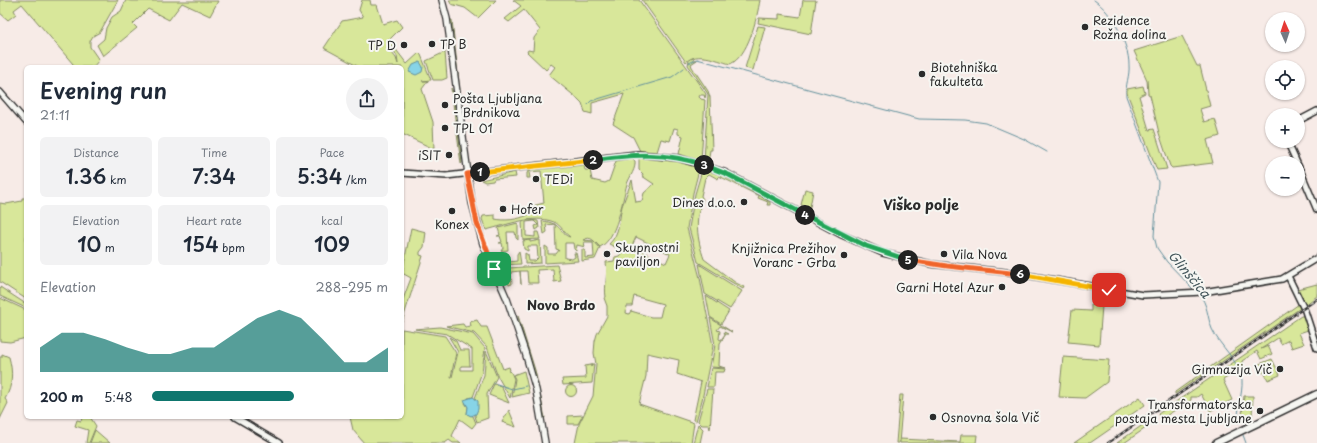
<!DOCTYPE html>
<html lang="en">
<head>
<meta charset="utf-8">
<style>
  :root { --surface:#fff; --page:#f2f2f3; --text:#1f2937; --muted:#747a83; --accent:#0f766e }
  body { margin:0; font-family:"Playpen Sans",sans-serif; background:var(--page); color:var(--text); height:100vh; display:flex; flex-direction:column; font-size:15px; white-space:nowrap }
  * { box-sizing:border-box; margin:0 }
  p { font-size:13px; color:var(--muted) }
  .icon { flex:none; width:22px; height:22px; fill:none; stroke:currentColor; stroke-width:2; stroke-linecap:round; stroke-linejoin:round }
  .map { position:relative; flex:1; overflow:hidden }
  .sheet { position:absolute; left:24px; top:65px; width:380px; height:354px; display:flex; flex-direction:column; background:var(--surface); border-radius:6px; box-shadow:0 1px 3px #0004 }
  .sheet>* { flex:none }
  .needle { width:26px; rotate:357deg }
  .fabs { position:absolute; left:1265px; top:12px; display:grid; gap:8px }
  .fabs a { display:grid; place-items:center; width:40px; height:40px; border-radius:50%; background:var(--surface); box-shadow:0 1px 3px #0004; font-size:20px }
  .pin { position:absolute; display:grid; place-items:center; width:34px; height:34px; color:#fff; margin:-17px; border-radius:8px; box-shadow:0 2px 6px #0006 }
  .km { position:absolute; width:20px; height:20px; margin:-10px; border-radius:50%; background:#222; color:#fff; font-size:11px; line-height:20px; text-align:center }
  .round { display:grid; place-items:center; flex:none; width:42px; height:42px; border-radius:21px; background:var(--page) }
  .head { display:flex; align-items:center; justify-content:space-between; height:68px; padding:0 16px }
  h1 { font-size:22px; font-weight:600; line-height:30px }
  .metrics { display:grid; grid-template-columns:repeat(3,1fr); gap:6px; height:68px; padding:4px 16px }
  .metrics div { display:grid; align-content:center; border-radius:6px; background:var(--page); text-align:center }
  .metrics b { font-size:20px; font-weight:600 }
  .metrics small { font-size:11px; font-weight:400 }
  .metrics p { font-size:11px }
  .chart { height:112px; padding:8px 16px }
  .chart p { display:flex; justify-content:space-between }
  .chart svg { width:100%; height:72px; margin-top:4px; fill:var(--accent); opacity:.7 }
  ul { padding:0 16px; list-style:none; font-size:13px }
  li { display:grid; grid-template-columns:64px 48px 1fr; align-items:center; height:30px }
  li i { height:10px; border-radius:5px; background:var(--accent) }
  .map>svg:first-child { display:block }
</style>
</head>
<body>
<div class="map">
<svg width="1317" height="443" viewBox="0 0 1317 443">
  <rect width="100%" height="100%" fill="#f7ebe7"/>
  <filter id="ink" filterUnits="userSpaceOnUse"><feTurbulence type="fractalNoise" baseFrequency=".025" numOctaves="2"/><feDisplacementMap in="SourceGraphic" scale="8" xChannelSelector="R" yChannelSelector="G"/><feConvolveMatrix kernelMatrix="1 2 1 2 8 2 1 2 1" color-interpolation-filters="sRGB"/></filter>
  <g filter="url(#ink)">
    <path fill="#d8e79a" stroke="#828962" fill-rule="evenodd" d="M0,0H118L100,32L93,36L90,41V47L99,60L93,67H74L73,64L22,4L14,10L16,14L8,20L0,13Z
      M126,0L131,1H218L210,16L182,3L169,20L148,9L133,24L137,28L103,56L97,45L104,39L106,28L112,17L121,11Z
      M362,0H370L371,5H377L383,24L397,20L402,27L389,40L393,45L387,47L396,58L398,64L397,56L392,48L394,47L407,64L419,53L421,55L431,80L422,81H428L422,89L433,122L434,149L402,134V67H359L324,48L342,21L363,17L359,10Z
      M449,0H496L478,18L465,8L451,4Z
      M513,0H639L706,94L705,98L704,95H700L699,97L701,99L705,100L701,161L679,154L683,136L678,134V129L674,128L670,141L661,139L657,152L640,151L633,137L613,124L624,94L592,103V114L585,112L582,103L578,99L549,75L555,67L551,64L546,70L527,52L528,50L533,51L534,38L540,30L524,10L509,22L505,19L521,6Z
      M642,0H760C757,18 748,57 730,64C716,60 697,51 686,62Z
      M803,0H816L811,34L758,23L759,18L779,19V14L800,17Z
      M450,20H452L468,163Z
      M758,26L765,27L753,70L745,68Z
      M1182,36L1197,66H1200L1210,106L1200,109L1204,122L1215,119L1220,136L1207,140L1213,163L1172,168L1170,166L1159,133L1150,95L1148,94L1147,80L1134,51Z
      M445,52L447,78L442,80H433L426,61Z
      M693,58L694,60H697L691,64L692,67L708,91L710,97L712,150H710L708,163L704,161L708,94L688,65L689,60Z
      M1143,86L1145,93L1139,96L1149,130L1154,129L1167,169L1157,170L1127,93V89Z
      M451,88L453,92L462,163L461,164Z
      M639,157H657L700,166L693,193L687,228L700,278L713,346L702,400L696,421L693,420L701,382L677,374L679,360L647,353L646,376L639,404L694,423L691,443H575L579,424L593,396L596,364L594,353L595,341L597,334L607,316V306L604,298L606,297C604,286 608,276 606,262L614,261L615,257L619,256L623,251L609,244C620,234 619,219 622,206C625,197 629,189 632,180L636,202L642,201L644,193L654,184L642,176L643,174L639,170ZM636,237L670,254L666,263L632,246ZM634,296L663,304L660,317H651L631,311L629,314L626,313L627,306H632Z
      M632,158L635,161C636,169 630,176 627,184C622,201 617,239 600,247C594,242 592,235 583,240L594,241L600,248L595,259L582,261V249L585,251V258L594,257L593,242H584L585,247L577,245L576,251L574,249L573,243H565V258L572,259L575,257L574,253H576L578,261L545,263V246L548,248V254H556L559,250L556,249L555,224L546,225L547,232L544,234L542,221C563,223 559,234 570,237C564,233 561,225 554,222C533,214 507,225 486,230L482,219L483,216L495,215V219C505,221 517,220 528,215L530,211H533L532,206L544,203L541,171L529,172L530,178H527V173L529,170L584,165L585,170H590L592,180L605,183L609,181L616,161Z
      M703,167L737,182L770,202V205H767L768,202L758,198L759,196L719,176L718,179L709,174L705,178L701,196L703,199C694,218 697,239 704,259L736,283L744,287L743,289L698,262L689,228L695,194Z
      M515,172L516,177L494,179L493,181L485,182L481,180Z
      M805,189L813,191L810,207L801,205Z
      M22,198H26V299L0,282V203L6,204L22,201Z
      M529,220L538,221L539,228L536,230L535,226L538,225L534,221L526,222V236L535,237V232H538L540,239L523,240L522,222Z
      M518,223V240L516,238L515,232H507L508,250L501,251L503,248L502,243H499L502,242L500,236H497L500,235L498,228Z
      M411,228L426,232L424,247L420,252V255L423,256L402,322V302L411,278L402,273Z
      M530,240V242L540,240L541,263L525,264V253L528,255L529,261H535L538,258L537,246H528V251L524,249L523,241Z
      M519,251L521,264L499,265L496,258L500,257L508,260L509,262L517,261V254Z
      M699,264L742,291L730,309L705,294Z
      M557,265L561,281L554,282L553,269L537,270L538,283H528L527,271H520L521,284L520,271L511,272L512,284L509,285L502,268H504V272H508V268Z
      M1317,284V296L1305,305L1298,289Z
      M0,287L26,304V308L0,296Z
      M706,296L729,311L721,324L710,317Z
      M0,298L26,310V338L10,342L0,341Z
      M1299,304L1301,307L1299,309L1175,394V392Z
      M1091,305L1102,306L1099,345L1068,342L1072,310L1091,311Z
      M518,316L535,370L545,418H544Z
      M1301,316H1304L1308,330L1299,333L1304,344L1292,348L1289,340L1281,344L1278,338L1261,349L1268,346L1272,354L1261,359L1257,351L1242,361V368L1223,380L1232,400L1210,411L1201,394L1197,397H1191V400L1161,419L1158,414Z
      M710,318L732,332L720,326L717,330L720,331L719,339L721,340L725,334L724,332L728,334H726L720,343L719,366L725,368L711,367L715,345Z
      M477,320L481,327H487L503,369L509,367L510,370L508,371L511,372L514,379L510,398L498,377L487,347L474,333L446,326L463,324L465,327L471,326L470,322Z
      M440,327L473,334L485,348L482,372L473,397L468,398L465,403L468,407L467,414L473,416L476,423L472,428L460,419L452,436L461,443H453L449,440L445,443H364L353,430L350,417H402V329L445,336L456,353L451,377H452L458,352L449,337L456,341L460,350H469L470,366H461V370H472V349L447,334L415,329Z
      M486,351L497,377L487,394L488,418L477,422L475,416L476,399L475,398L484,375Z
      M2,354L9,357C13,372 13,385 5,399L8,403L0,419V357H2Z
      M1063,357L1109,360L1107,382L1085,398L1059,397Z
      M1272,359L1280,375L1268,380L1264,372L1261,373L1257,365Z
      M592,364H594L592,383L563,385L562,379L586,378L585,366L591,365V367Z
      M711,368L725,369L724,372H715L714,387H707Z
      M524,371L529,393L512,397L515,379L513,375Z
      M494,384L501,386L509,403L489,395Z
      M565.5 391a5.5 5.5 0 1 1 11 0a5.5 5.5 0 1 1-11 0Z
      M707,389H713L710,429L709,425H702L698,421Z
      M900,395H903L899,443H896Z
      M1244,396H1253L1252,416L1242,415Z
      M1140,397L1145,405L1090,443H1074Z
      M509,410L516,427L502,422Z
      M583,415L578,424H568V416Z
      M82,417H90L96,426L89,443H86L88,430L75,426L77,420L81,421Z
      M1154,417L1156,421L1124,443H1117Z
      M698,424L703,429L700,443H693Z
      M95,430L110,443H90Z
      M961,435H977L976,443H900V439L960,442Z"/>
    <path fill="#87d4e7" stroke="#62909c" d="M420,62L423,67L422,72L416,75L409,72L413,65Z
      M473,397L478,401V409L476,414L471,416L467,414L468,407L464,400Z"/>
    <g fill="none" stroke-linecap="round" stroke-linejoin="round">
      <path stroke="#62909c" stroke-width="1" d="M1094,0C1112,12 1129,44 1129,65C1130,76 1125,85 1126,96L1158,182L1154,236L1157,248L1167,262L1195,291
        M689,63L697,59L919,119L965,120L986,123L1024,139L1047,152
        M588,104L591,101L672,77L684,68
        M1199,294C1208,304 1207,317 1212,329C1220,347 1239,360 1242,380C1243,395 1236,408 1239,423
        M494,383L512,389
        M513,389L526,386
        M1243,435L1246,443"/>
      <defs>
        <path id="tertiary" d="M0,92L26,122
          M1298,121L1317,111
          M1287,141L1297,163
          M1298,165L1317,210
          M402,173L446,176L637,154L678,158L724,172L840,234L883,253L931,264L1014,273L1143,295L1203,292L1282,279L1317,258
          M1288,276L1305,311L1317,348
          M235,417L279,443"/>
        <path id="secondary" d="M442,0L447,19L472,203L483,244L507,299L525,352L536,390L545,443"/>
        <path id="primary" d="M1216,443L1317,394"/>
      </defs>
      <use href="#tertiary" stroke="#2b2b2b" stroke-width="8"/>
      <use href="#secondary" stroke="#2b2b2b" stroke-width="8"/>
      <use href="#primary" stroke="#2b2b2b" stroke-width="9"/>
      <use href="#tertiary" stroke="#f6f6f2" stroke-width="5"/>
      <use href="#secondary" stroke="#f6f6f2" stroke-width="5.5"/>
      <use href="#primary" stroke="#f6f6f2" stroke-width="6"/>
      <defs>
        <path id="rail" d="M1108,443L1317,299"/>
      </defs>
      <use href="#rail" stroke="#2b2b2b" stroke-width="2.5"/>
      <use href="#rail" stroke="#f6f6f2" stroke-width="1" stroke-dasharray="3" stroke-linecap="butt"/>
    </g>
  </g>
  <g fill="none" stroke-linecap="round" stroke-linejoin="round" filter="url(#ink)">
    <defs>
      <path id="split-1" d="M480,172L467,174L477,223L494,269"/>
      <path id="split-2" d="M480,172L593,160"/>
      <path id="split-3" d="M593,160C631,154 667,152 704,165"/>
      <path id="split-4" d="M704,165L729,175L805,215"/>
      <path id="split-5" d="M805,215L866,246L908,260"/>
      <path id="split-6" d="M908,260L947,266L1020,274"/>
      <path id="split-7" d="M1020,274L1109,290"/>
    </defs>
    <use href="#split-1" stroke="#fff" stroke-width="8"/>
    <use href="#split-2" stroke="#fff" stroke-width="8"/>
    <use href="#split-3" stroke="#fff" stroke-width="8"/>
    <use href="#split-4" stroke="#fff" stroke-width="8"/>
    <use href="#split-5" stroke="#fff" stroke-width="8"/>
    <use href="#split-6" stroke="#fff" stroke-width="8"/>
    <use href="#split-7" stroke="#fff" stroke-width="8"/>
    <use href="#split-1" stroke="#f0652b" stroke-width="5"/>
    <use href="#split-2" stroke="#f5b400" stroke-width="5"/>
    <use href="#split-3" stroke="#22a559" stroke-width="5"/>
    <use href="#split-4" stroke="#22a559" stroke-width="5"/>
    <use href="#split-5" stroke="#22a559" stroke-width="5"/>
    <use href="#split-6" stroke="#f0652b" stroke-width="5"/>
    <use href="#split-7" stroke="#f5b400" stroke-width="5"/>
  </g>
  <g fill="#2b2b2b" stroke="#f6f6f2" stroke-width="1.5">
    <circle cx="1085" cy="27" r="4"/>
    <circle cx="432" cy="44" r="4"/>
    <circle cx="404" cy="45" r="4"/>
    <circle cx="922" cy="74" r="4"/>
    <circle cx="445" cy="105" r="4"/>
    <circle cx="445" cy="128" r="4"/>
    <circle cx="449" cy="155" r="4"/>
    <circle cx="536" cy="179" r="4"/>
    <circle cx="744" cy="202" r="4"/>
    <circle cx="503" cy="209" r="4"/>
    <circle cx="452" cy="211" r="4"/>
    <circle cx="607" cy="254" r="4"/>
    <circle cx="944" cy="254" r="4"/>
    <circle cx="844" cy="255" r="4"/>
    <circle cx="1002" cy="287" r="4"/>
    <circle cx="1280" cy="369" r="4"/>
    <circle cx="1260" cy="411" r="4"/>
    <circle cx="933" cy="417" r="4"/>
  </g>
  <g text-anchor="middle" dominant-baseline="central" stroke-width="4" stroke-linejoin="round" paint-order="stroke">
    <g font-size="12" fill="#2b2b2b" stroke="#f6f6f2" text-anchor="start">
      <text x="1093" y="20">Rezidence<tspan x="1093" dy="14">Rožna dolina</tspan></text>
      <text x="440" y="44">TP B</text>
      <text x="396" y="45" text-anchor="end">TP D</text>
      <text x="930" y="67">Biotehniška<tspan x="930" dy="14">fakulteta</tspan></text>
      <text x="453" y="98">Pošta Ljubljana<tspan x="453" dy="14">- Brdnikova</tspan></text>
      <text x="453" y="128">TPL 01</text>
      <text x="441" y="155" text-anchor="end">iSIT</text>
      <text x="544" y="179">TEDi</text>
      <text x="736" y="202" text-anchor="end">Dines d.o.o.</text>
      <text x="511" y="209">Hofer</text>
      <text x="452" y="224" text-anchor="middle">Konex</text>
      <text x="615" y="247">Skupnostni<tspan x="615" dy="14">paviljon</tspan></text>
      <text x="836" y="248" text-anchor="end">Knjižnica Prežihov<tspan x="836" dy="14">Voranc - Grba</tspan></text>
      <text x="952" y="254">Vila Nova</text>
      <text x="994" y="287" text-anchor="end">Garni Hotel Azur</text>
      <text x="1272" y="369" text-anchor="end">Gimnazija Vič</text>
      <text x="1252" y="404" text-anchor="end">Transformatorska<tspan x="1252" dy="14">postaja mesta Ljubljane</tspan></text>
      <text x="941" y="417">Osnovna šola Vič</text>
    </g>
    <g font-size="13" font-style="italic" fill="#42555a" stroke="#f6f6f2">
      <text transform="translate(1190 274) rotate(50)">Glinščica</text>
    </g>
    <g font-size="13" font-weight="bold" fill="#2b2b2b" stroke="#f6f6f2">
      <text x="561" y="304">Novo Brdo</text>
    </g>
    <g font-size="14" font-weight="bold" fill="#2b2b2b" stroke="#f6f6f2">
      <text x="921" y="204">Viško polje</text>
    </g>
  </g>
</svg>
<div class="fabs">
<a><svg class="needle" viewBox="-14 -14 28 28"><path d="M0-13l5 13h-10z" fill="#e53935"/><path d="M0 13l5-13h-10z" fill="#747a83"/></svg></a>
<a><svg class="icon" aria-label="locate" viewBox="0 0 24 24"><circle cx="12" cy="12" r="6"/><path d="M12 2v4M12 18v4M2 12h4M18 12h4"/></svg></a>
<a>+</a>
<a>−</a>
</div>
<div class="pin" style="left:494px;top:269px;background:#1e9e55"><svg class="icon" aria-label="arrive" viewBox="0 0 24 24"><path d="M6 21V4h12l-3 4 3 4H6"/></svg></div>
<div class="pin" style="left:1109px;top:290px;background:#d93025"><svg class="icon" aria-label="check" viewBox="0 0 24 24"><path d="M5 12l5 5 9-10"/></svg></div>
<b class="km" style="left:480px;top:172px">1</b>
<b class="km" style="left:593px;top:160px">2</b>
<b class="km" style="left:704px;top:165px">3</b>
<b class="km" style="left:805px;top:215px">4</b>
<b class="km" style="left:908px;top:260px">5</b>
<b class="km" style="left:1020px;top:274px">6</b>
<section class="sheet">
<div class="head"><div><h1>Evening run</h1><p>21:11</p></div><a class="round"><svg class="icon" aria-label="share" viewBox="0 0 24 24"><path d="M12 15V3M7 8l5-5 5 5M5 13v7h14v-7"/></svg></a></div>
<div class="metrics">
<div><p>Distance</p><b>1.36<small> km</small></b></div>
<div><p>Time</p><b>7:34</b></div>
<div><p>Pace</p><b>5:34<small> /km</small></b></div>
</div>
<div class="metrics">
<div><p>Elevation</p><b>10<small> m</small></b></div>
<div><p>Heart rate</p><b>154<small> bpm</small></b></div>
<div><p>kcal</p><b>109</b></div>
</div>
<div class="chart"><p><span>Elevation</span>288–295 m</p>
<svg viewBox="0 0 160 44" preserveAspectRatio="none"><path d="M0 44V29L10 20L20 20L30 24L40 29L50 33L60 33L70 29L80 29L90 20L100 11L110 6L120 11L130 24L140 38L150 38L160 29V44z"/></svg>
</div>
<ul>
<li><b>200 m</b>5:48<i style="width:60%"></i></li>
</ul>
</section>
</div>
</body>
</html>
